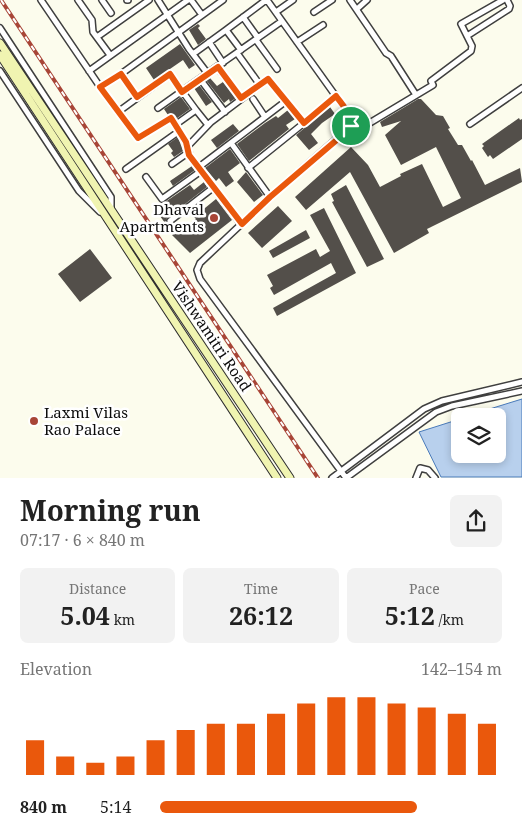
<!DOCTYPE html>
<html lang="en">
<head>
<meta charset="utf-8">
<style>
  :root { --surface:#fff; --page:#f2f2f2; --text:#222; --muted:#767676; --accent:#ea580c }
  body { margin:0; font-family:"Noto Serif",serif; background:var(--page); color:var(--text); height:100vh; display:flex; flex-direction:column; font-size:19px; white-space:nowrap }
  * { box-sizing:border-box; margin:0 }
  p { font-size:16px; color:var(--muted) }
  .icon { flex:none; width:28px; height:28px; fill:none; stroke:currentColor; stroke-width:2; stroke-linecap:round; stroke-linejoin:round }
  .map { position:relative; height:478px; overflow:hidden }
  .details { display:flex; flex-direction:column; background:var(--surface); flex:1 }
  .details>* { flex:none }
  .fabs { position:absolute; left:451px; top:408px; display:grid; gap:10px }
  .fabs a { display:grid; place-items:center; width:55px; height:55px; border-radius:8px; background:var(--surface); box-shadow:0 2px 8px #0003; font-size:25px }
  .pin { position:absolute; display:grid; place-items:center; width:42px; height:42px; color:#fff; margin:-21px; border:2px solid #fff; border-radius:50%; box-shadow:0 1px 5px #0007 }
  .round { display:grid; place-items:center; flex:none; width:52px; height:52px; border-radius:8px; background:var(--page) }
  .head { display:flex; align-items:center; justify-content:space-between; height:85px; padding:0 20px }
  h1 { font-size:28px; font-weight:700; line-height:38px }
  .stats { display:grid; grid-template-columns:repeat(3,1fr); gap:8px; height:85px; padding:5px 20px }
  .stats div { display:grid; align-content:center; border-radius:8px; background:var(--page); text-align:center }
  .stats b { font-size:25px; font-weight:700 }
  .stats small { font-size:14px; font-weight:400 }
  .stats p { font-size:14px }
  .chart { height:140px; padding:10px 20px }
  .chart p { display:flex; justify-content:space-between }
  .chart svg { width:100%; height:90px; margin-top:5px; stroke:var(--accent); stroke-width:6 }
  ul { padding:0 20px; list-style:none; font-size:16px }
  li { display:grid; grid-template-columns:80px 60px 1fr; align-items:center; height:38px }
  li i { height:12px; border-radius:6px; background:var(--accent) }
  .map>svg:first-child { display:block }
</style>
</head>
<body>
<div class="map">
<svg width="522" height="478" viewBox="0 0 522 478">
  <rect width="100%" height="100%" fill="#fcfced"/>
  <path fill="#b8d0ed" stroke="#497aba" d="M522,399V477H441L419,432L460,419V454H498V416H467Z"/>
  <path fill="#534f4a" d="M198,24L200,26L198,28L206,39L198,45L189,30Z
    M180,44L195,65L189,69L183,60L154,80L146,68Z
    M210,78L217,86L223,82L236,98L230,102L229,99L224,103L206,80Z
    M199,85L212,102L206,106L194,88Z
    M181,97L190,109L176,119L173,114L168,115L164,109Z
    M418,99H421L436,115L443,116L450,128L448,129L458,145H462L471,161L472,160L485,185L520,168L522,182L427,229L429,233L394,253L350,172L306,210L295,197L351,147L368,165L380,187L401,176L400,174L422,164L443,207L461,198L436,147L401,165L385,135L401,121L382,127L380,122Z
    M330,107L335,114L322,123L311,134L318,143L309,150L296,135Z
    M288,110L295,119L286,125L289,129L249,161L237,144L265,123L276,116L278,118Z
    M519,118L520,120L522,119V139L493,159L490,155L488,157L482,148L484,146L482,144Z
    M233,124L239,131L217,148L211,140Z
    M178,137L183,151L174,157L171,153L173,151L168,144Z
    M230,149L240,163L228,172L234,181L226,187L219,178L216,181L205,168Z
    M192,166L195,170L173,186L170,181Z
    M246,172L263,195L254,202L237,182Z
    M204,182L207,187L167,218L165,223L155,209L190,185L194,190Z
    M346,185L384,259L367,267L332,202L334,201L331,194Z
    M216,199L232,220L190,253L172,235L196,219L194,217Z
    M278,206L292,221L262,248L248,233Z
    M324,208L356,273L277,316L273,308L336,273L331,263L274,295L270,288L273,286L267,275L316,249L320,257L330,251L310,215Z
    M306,230L310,238L273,258L269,251Z
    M90,249L112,278L80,302L58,274Z"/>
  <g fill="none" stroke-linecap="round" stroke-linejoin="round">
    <defs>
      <path id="minor" d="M41,0L107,97L138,138L171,118L175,125
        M78,0L92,20L93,32L110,55
        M102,0L111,13
        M127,0H128
        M158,0L189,49L208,74
        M191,0L202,15
        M267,0L350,116L351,126L270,197L200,263L197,270L200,279L346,478
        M350,0L386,53L391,56L416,95
        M357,9L367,0
        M276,12L293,0
        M314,12L332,0
        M243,17L258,38
        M0,28L111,197V209
        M467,36L509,9L510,6L507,0
        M97,37L149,0
        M256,40L277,69
        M209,42L223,63
        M297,42L323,25
        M241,50L226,30L266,0
        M237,53L260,85
        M193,54L226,30
        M217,67L241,98
        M0,71L79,191L100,212
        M89,71L188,0
        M200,79L225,112
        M100,87L121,74
        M137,97L121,74L223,0
        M196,110L208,125
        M118,112L170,74L182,91L158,108
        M265,117L286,101
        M304,123L336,96
        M470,124L522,88
        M351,126L358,128L363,127L433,85L431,81L471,51L472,46L461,24L503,0
        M231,143L270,197
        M187,147L211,122L268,79L304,123L248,168
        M172,164L189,152
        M199,167L265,117L253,99
        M126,169L178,132
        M146,177L162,199L201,171
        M170,221L214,187
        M241,224L189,155L186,142L175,125L196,110L182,91L282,21
        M332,478L424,409L442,401L522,382
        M346,478L436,412L452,406L522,391
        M416,478L420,468L428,470L435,478"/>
      <path id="secondary" d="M0,43L290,478
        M0,55L277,478"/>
    </defs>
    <use href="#minor" stroke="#3f3f3f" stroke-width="8"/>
    <use href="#secondary" stroke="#2e2e2e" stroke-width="9"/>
    <use href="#minor" stroke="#fff" stroke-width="5"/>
    <use href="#secondary" stroke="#f0f4b1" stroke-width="7"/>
    <defs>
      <path id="rail" d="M1,0L318,478"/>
    </defs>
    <use href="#rail" stroke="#a84537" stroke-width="4"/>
    <use href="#rail" stroke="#fff" stroke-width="2" stroke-dasharray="5.5" stroke-linecap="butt"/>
  </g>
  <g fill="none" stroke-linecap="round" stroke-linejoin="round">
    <defs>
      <path id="route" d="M218,67L241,98L268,79L304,123L336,96C344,107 357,119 346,132L270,197L242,224L189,155L186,142L171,118L138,138L100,87L121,74L137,97L170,74L182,92Z"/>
    </defs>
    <use href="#route" stroke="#fff" stroke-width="10"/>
    <use href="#route" stroke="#ea580c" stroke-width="6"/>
  </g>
  <g fill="#a84537" stroke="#fff" stroke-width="2">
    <circle cx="214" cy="218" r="5"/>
    <circle cx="34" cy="421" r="5"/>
  </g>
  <g text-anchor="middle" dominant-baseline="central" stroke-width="5" stroke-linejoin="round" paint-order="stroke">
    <g font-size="15" fill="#0c0c0c" stroke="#fff" text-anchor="end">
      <text x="204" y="209">Dhaval<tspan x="204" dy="17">Apartments</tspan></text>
      <text x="44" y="412" text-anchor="start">Laxmi Vilas<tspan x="44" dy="17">Rao Palace</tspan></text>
    </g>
    <g font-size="15" fill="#0c0c0c" stroke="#fff">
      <text transform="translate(212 336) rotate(56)">Vishwamitri Road</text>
    </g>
  </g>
</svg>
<div class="fabs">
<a><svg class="icon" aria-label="layers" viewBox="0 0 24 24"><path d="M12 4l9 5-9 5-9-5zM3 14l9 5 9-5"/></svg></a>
</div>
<div class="pin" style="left:351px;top:126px;background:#1e9e55"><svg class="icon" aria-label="arrive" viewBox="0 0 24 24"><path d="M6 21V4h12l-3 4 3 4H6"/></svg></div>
</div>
<section class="details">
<div class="head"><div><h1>Morning run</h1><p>07:17 · 6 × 840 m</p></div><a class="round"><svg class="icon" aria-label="share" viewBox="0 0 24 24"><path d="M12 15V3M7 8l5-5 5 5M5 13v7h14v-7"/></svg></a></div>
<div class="stats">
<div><p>Distance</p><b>5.04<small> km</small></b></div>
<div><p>Time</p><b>26:12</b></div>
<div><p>Pace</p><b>5:12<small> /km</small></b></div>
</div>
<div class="chart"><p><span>Elevation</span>142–154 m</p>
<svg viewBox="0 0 160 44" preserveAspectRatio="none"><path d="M5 44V27M15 44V35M25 44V38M35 44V35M45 44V27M55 44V22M65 44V19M75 44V19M85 44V14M95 44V9M105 44V6M115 44V6M125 44V9M135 44V11M145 44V14M155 44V19"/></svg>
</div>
<ul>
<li><b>840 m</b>5:14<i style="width:75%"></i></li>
</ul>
</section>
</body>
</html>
